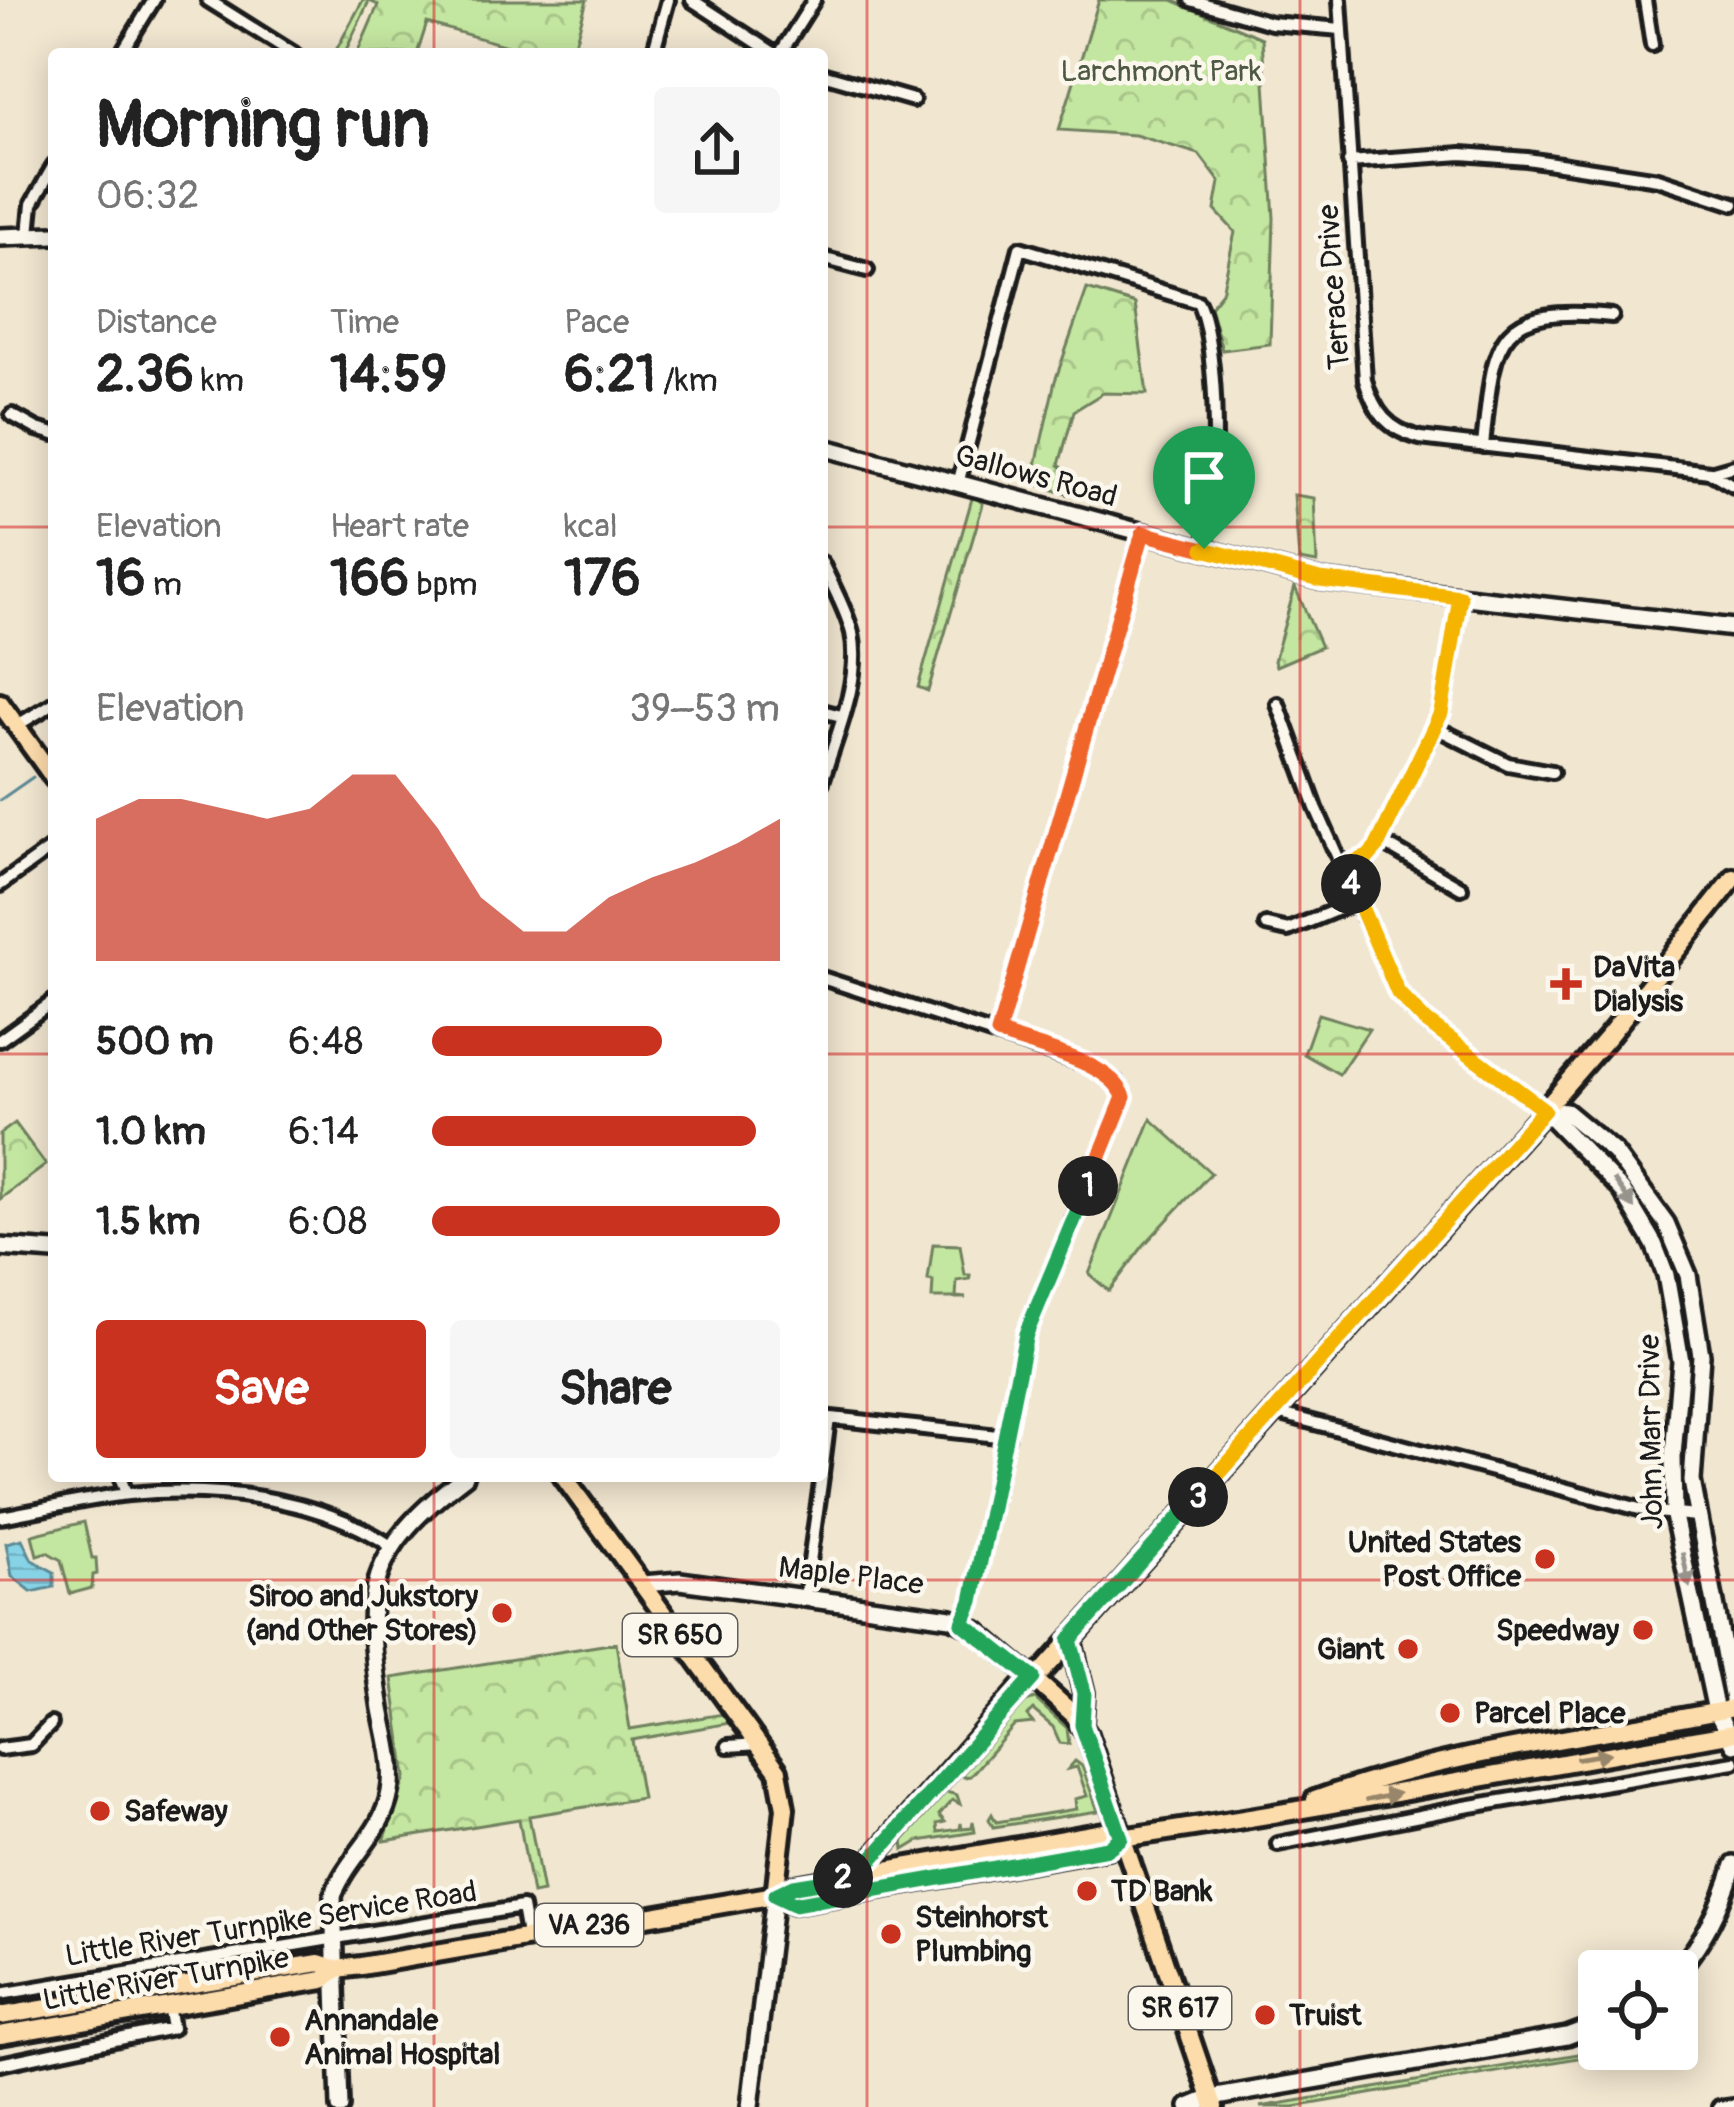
<!DOCTYPE html>
<html lang="en">
<head>
<meta charset="utf-8">
<style>
  :root { --surface:#fff; --page:#f6f6f6; --text:#222; --muted:#767676; --accent:#c8321e }
  body { margin:0; font-family:Pangolin,sans-serif; background:var(--page); color:var(--text); height:100vh; display:flex; flex-direction:column; font-size:45px; white-space:nowrap }
  * { box-sizing:border-box; margin:0 }
  p { font-size:39px; color:var(--muted) }
  .icon { flex:none; width:66px; height:66px; fill:none; stroke:currentColor; stroke-width:2; stroke-linecap:round; stroke-linejoin:round }
  .map { position:relative; flex:1; overflow:hidden }
  .drawer { position:absolute; left:48px; top:48px; width:780px; height:1434px; display:flex; flex-direction:column; background:var(--surface); border-radius:12px; box-shadow:0 6px 30px #0003 }
  .drawer>* { flex:none }
  .buttons { position:absolute; left:1578px; top:1950px; display:grid; gap:24px }
  .buttons a { display:grid; place-items:center; width:120px; height:120px; border-radius:12px; background:var(--surface); box-shadow:0 6px 30px #0003; font-size:60px }
  .pin { position:absolute; display:grid; place-items:center; width:102px; height:102px; color:#fff; margin:-123px -51px; border-radius:50% 50% 50% 0; rotate:-45deg; box-shadow:0 0 12px #0007 }
  .pin .icon { rotate:45deg }
  .km { position:absolute; width:60px; height:60px; margin:-30px; border-radius:50%; background:#222; color:#fff; font-size:33px; line-height:60px; text-align:center }
  .round { display:grid; place-items:center; flex:none; width:126px; height:126px; border-radius:12px; background:var(--page) }
  .head { display:flex; align-items:center; justify-content:space-between; height:204px; padding:0 48px }
  h1 { font-size:66px; font-weight:700; line-height:90px }
  .stats { display:grid; grid-template-columns:repeat(3,1fr); gap:18px; height:204px; padding:12px 48px }
  .stats div { display:grid; align-content:center }
  .stats b { font-size:51px; font-weight:700 }
  .stats small { font-size:33px; font-weight:400 }
  .stats p { font-size:33px }
  .chart { height:336px; padding:24px 48px }
  .chart p { display:flex; justify-content:space-between }
  .chart svg { width:100%; height:216px; margin-top:12px; fill:var(--accent); opacity:.7 }
  .button { display:flex; gap:24px; margin-top:auto; padding:24px 48px }
  .button a { flex:1; height:138px; border-radius:12px; background:var(--accent); color:#fff; font-size:48px; font-weight:700; line-height:138px; text-align:center }
  .button a+a { background:var(--page); color:var(--text) }
  ul { padding:0 48px; list-style:none; font-size:39px }
  li { display:grid; grid-template-columns:192px 144px 1fr; align-items:center; height:90px }
  li i { height:30px; border-radius:15px; background:var(--accent) }
  .map>svg:first-child { display:block }
</style>
</head>
<body>
<div class="map">
<svg width="1734" height="2107" viewBox="0 0 1734 2107">
  <defs>
    <pattern id="forest-crowns" width="20" height="18" patternUnits="userSpaceOnUse" patternTransform="scale(3)"><rect width="20" height="18" fill="#c3e6a0"/><path d="M2 6a3 3 0 1 1 6 0M12 15a3 3 0 1 1 6 0" fill="none" stroke="#a7c589"/></pattern>
    <pattern id="water-rules" width="6" height="5" patternUnits="userSpaceOnUse" patternTransform="scale(3)"><rect width="6" height="5" fill="#86d3e6"/><path d="M0 2.5h6" fill="none" stroke="#73b5c5"/></pattern>
  </defs>
  <rect width="100%" height="100%" fill="#f1e6d0"/>
  <filter id="ink" filterUnits="userSpaceOnUse"><feTurbulence type="fractalNoise" baseFrequency=".00833" numOctaves="2"/><feDisplacementMap in="SourceGraphic" scale="24" xChannelSelector="R" yChannelSelector="G"/><feConvolveMatrix kernelMatrix="1 2 1 2 8 2 1 2 1" color-interpolation-filters="sRGB"/></filter>
  <g filter="url(#ink)">
    <path fill="#c3e6a0" stroke="#70815e" stroke-width="3" d="M1151,1119L1211,1173L1144,1245L1109,1291L1089,1274Z
      M933,1244L960,1245L965,1275H970V1279L957,1281L956,1297L966,1298H932L933,1281L928,1280Z
      M84,1522L92,1558H96L97,1574L93,1575L92,1588L70,1594L61,1560L47,1552L37,1555L32,1535Z
      M1035,1699L1067,1728L1069,1744L1060,1743L1053,1727L1033,1710L1027,1716L1033,1723L1015,1725L970,1776L964,1777L963,1773L1026,1702Z
      M1075,1761L1082,1766L1098,1811L993,1827L989,1819L992,1814L996,1822L1076,1809L1075,1799L1087,1796L1077,1767L1068,1769Z
      M946,1792L957,1795L960,1804L952,1800L939,1815L945,1822L937,1824L938,1832L960,1829L961,1823L962,1829L972,1828L973,1821L975,1832L919,1841L904,1850L903,1840Z"/>
    <path fill="url(#forest-crowns)" stroke="#70815e" stroke-width="3" d="M363,0H587L572,54H535L427,23L417,54H357L378,5L369,1L347,48L343,54H334Z
      M1099,0H1172L1262,38L1274,218L1270,344L1222,350L1210,307L1222,292L1235,232L1215,210L1220,182L1199,154L1135,135L1059,130Z
      M1087,289L1135,304L1147,394L1103,393L1074,411L1059,465L1075,478L1070,495L1032,483L1055,381Z
      M973,495L983,504L928,691L918,687Z
      M1294,495L1314,498L1317,563L1299,560Z
      M1295,587L1321,647L1276,666L1274,661Z
      M1318,1014L1369,1029L1339,1074L1304,1054Z
      M15,1123L46,1165L0,1199V1134Z
      M616,1643L630,1729L723,1714L730,1723L632,1740L642,1798L529,1816L543,1892L532,1894L519,1819L384,1841L406,1777L392,1678Z
      M1608,2049H1630L1294,2107H1260Z"/>
    <path fill="url(#water-rules)" stroke="#5c8a95" stroke-width="3" d="M22,1539L32,1560L54,1572V1587L32,1592L12,1576L6,1543Z"/>
    <g fill="none" stroke-linecap="round" stroke-linejoin="round">
      <path stroke="#5c8a95" stroke-width="3" d="M0,800L33,777"/>
      <defs>
        <path id="street" d="M208,0L294,54
          M692,0L775,54
          M1191,0L1271,23L1341,29
          M1340,0L1365,380C1374,412 1388,430 1420,438L1710,472L1734,486
          M1645,0L1652,45
          M121,54L154,0
          M653,54L668,0
          M780,54L814,0
          M822,74L913,100
          M1349,162L1462,154L1527,159L1658,179L1734,204
          M29,234L32,204L54,165
          M822,258L867,270
          M12,415L37,429L54,434
          M1483,446C1494,343 1491,303 1612,316
          M1713,472L1734,466
          M958,484L1020,248L1198,302C1220,349 1219,499 1204,549
          M822,563C832,585 846,609 852,633C862,681 835,737 822,782
          M1278,704L1316,808L1398,993L1423,1020L1544,1110
          M822,711L841,716
          M16,726L54,703
          M1436,728L1508,764L1552,772
          M1380,841L1461,888
          M1343,866L1368,857L1376,848L1441,714L1460,597
          M0,885L54,846
          M1266,925L1288,930L1358,901
          M822,978L1092,1066L1116,1082L1124,1097L1026,1334L972,1601L963,1623
          M998,1033L1143,533
          M0,1040L54,1001
          M1274,1412L1647,1511L1696,1516
          M822,1417L1007,1437
          M822,1473L829,1418
          M120,1476L126,1494
          M0,1517C43,1510 86,1498 129,1494C216,1486 318,1497 391,1546
          M805,1597L822,1476
          M728,1746L760,1744
          M0,1749L31,1745L51,1724
          M1278,1844L1465,1807L1734,1762
          M0,1994L522,1907L527,1935
          M0,2064L172,2028L168,2006
          M1719,2107L1734,2105"/>
        <path id="secondary" d="M0,237L54,235
          M822,447L1320,580L1734,628
          M1544,1110L1622,1190L1654,1244L1666,1275L1681,1361L1673,1455L1674,1516L1716,1711L1734,1744
          M1544,1110L1566,1112L1614,1152L1666,1223L1688,1275L1701,1355L1692,1481L1734,1705
          M0,1247L54,1251
          M643,1584L680,1581L951,1618L976,1630L1033,1678
          M1677,1972C1705,1939 1721,1907 1734,1865
          M340,2107L333,1896C347,1857 383,1834 390,1792C395,1765 386,1735 381,1709C362,1590 366,1551 465,1476
          M750,2107L775,1895
          M1189,2107L1211,2098L1567,2036L1599,2024"/>
        <path id="primary" d="M0,703L54,778
          M563,1476L778,1771L785,1808L775,1895
          M1071,1640L1084,1693L1082,1725
          M1033,1678L1074,1715L1087,1734L1214,2107
          M1315,1800C1451,1750 1593,1737 1734,1708
          M857,1876L1021,1688L1043,1671L1533,1123L1610,1034L1734,878
          M775,1895L794,1903L1108,1848L1121,1838
          M0,2016L319,1963L337,1969L361,1966L775,1895L795,1886L1104,1832L1121,1838C1326,1808 1529,1768 1734,1733
          M0,2035L323,1980L337,1969"/>
      </defs>
      <use href="#street" stroke="#1c1c1c" stroke-width="20"/>
      <use href="#secondary" stroke="#1c1c1c" stroke-width="24"/>
      <use href="#primary" stroke="#1c1c1c" stroke-width="26"/>
      <use href="#street" stroke="#fbf7ec" stroke-width="10"/>
      <use href="#secondary" stroke="#fbf7ec" stroke-width="15"/>
      <use href="#primary" stroke="#fddcac" stroke-width="16"/>
    </g>
    <defs><path id="oneway-solid" d="M-6-.8H1V-3.2L6.5 0L1 3.2V.8H-6Z" transform="scale(3)"/></defs>
    <g fill="#97948e">
      <use href="#oneway-solid" transform="translate(1624 1194) rotate(55)"/>
      <use href="#oneway-solid" transform="translate(1686 1570) rotate(78)"/>
    </g>
    <g fill="#98866b">
      <use href="#oneway-solid" transform="translate(1593 1756) rotate(-9)"/>
      <use href="#oneway-solid" transform="translate(1382 1797) rotate(-12)"/>
    </g>
  </g>
  <g fill="none" stroke-linecap="round" stroke-linejoin="round" filter="url(#ink)">
    <defs>
      <path id="split-1" d="M1088,1186L1124,1097C1111,1061 1033,1047 998,1033L1143,533L1204,549"/>
      <path id="split-2" d="M843,1878L857,1876L1033,1678L963,1623L972,1601L1026,1334L1088,1186"/>
      <path id="split-3" d="M843,1878L794,1886L775,1895L794,1904L1108,1848L1121,1838L1082,1725L1084,1693L1070,1640L1198,1497"/>
      <path id="split-4" d="M1198,1497L1544,1110L1423,1019L1398,993L1351,884"/>
      <path id="split-5" d="M1204,549L1320,580L1460,597L1441,713L1376,848L1368,857L1343,866L1351,884"/>
    </defs>
    <use href="#split-1" stroke="#fff" stroke-width="24"/>
    <use href="#split-2" stroke="#fff" stroke-width="24"/>
    <use href="#split-3" stroke="#fff" stroke-width="24"/>
    <use href="#split-4" stroke="#fff" stroke-width="24"/>
    <use href="#split-5" stroke="#fff" stroke-width="24"/>
    <use href="#split-1" stroke="#f0652b" stroke-width="15"/>
    <use href="#split-2" stroke="#22a559" stroke-width="15"/>
    <use href="#split-3" stroke="#22a559" stroke-width="15"/>
    <use href="#split-4" stroke="#f5b400" stroke-width="15"/>
    <use href="#split-5" stroke="#f5b400" stroke-width="15"/>
  </g>
  <path fill="none" stroke="#d62828" stroke-width="3" stroke-opacity="0.55" d="M434,0V54M867,0V2107M1300,0V2107M0,527H54M822,527H1734M0,1054H54M822,1054H1734M434,1476V2107M0,1580H1734"/>
  <g fill="#c8321e" stroke="#fbf7ec" stroke-width="4.5">
    <path d="M1560 966h12v12h12v12h-12v12h-12v-12h-12v-12h12z"/>
    <circle cx="1545" cy="1559" r="12"/>
    <circle cx="502" cy="1613" r="12"/>
    <circle cx="1643" cy="1630" r="12"/>
    <circle cx="1408" cy="1649" r="12"/>
    <circle cx="1450" cy="1713" r="12"/>
    <circle cx="100" cy="1811" r="12"/>
    <circle cx="1087" cy="1891" r="12"/>
    <circle cx="891" cy="1934" r="12"/>
    <circle cx="1265" cy="2015" r="12"/>
    <circle cx="280" cy="2037" r="12"/>
  </g>
  <g text-anchor="middle" dominant-baseline="central" stroke-width="9" stroke-linejoin="round" paint-order="stroke">
    <g fill="#fbf7ec" stroke="#5f5e5a" stroke-width="3">
      <rect x="623" y="1614" width="114" height="42" rx="9"/>
      <rect x="535" y="1904" width="108" height="42" rx="9"/>
      <rect x="1129" y="1987" width="102" height="42" rx="9"/>
    </g>
    <g font-size="27" font-weight="bold" fill="#1c1c1c">
      <text x="680" y="1635">SR 650</text>
      <text x="589" y="1925">VA 236</text>
      <text x="1180" y="2008">SR 617</text>
    </g>
    <g font-size="30" fill="#4e5944" stroke="#fbf7ec">
      <text x="1161" y="71">Larchmont Park</text>
    </g>
    <g font-size="30" fill="#1c1c1c" stroke="#fbf7ec">
      <text transform="translate(1334 287) rotate(-94)">Terrace Drive</text>
      <text transform="translate(1036 476) rotate(15)">Gallows Road</text>
      <text transform="translate(1651 1432) rotate(-91)">John Marr Drive</text>
      <text transform="translate(851 1576) rotate(7)">Maple Place</text>
      <text transform="translate(271 1924) rotate(-9)">Little River Turnpike Service Road</text>
      <text transform="translate(166 1979) rotate(-10)">Little River Turnpike</text>
    </g>
    <g font-size="30" font-weight="bold" fill="#1c1c1c" stroke="#fbf7ec" text-anchor="start">
      <text x="1593" y="967">DaVita<tspan x="1593" dy="34">Dialysis</tspan></text>
      <text x="1521" y="1542" text-anchor="end">United States<tspan x="1521" dy="34">Post Office</tspan></text>
      <text x="478" y="1596" text-anchor="end">Siroo and Jukstory<tspan x="478" dy="34">(and Other Stores)</tspan></text>
      <text x="1619" y="1630" text-anchor="end">Speedway</text>
      <text x="1384" y="1649" text-anchor="end">Giant</text>
      <text x="1474" y="1713">Parcel Place</text>
      <text x="124" y="1811">Safeway</text>
      <text x="1111" y="1891">TD Bank</text>
      <text x="915" y="1917">Steinhorst<tspan x="915" dy="34">Plumbing</tspan></text>
      <text x="1289" y="2015">Truist</text>
      <text x="304" y="2020">Annandale<tspan x="304" dy="34">Animal Hospital</tspan></text>
    </g>
  </g>
</svg>
<div class="buttons">
<a><svg class="icon" aria-label="locate" viewBox="0 0 24 24"><circle cx="12" cy="12" r="6"/><path d="M12 2v4M12 18v4M2 12h4M18 12h4"/></svg></a>
</div>
<div class="pin" style="left:1204px;top:549px;background:#1e9e55"><svg class="icon" aria-label="arrive" viewBox="0 0 24 24"><path d="M6 21V4h12l-3 4 3 4H6"/></svg></div>
<b class="km" style="left:1088px;top:1186px">1</b>
<b class="km" style="left:843px;top:1878px">2</b>
<b class="km" style="left:1198px;top:1497px">3</b>
<b class="km" style="left:1351px;top:884px">4</b>
<section class="drawer">
<div class="head"><div><h1>Morning run</h1><p>06:32</p></div><a class="round"><svg class="icon" aria-label="share" viewBox="0 0 24 24"><path d="M12 15V3M7 8l5-5 5 5M5 13v7h14v-7"/></svg></a></div>
<div class="stats">
<div><p>Distance</p><b>2.36<small> km</small></b></div>
<div><p>Time</p><b>14:59</b></div>
<div><p>Pace</p><b>6:21<small> /km</small></b></div>
</div>
<div class="stats">
<div><p>Elevation</p><b>16<small> m</small></b></div>
<div><p>Heart rate</p><b>166<small> bpm</small></b></div>
<div><p>kcal</p><b>176</b></div>
</div>
<div class="chart"><p><span>Elevation</span>39–53 m</p>
<svg viewBox="0 0 160 44" preserveAspectRatio="none"><path d="M0 44V15L10 11L20 11L30 13L40 15L50 13L60 6L70 6L80 17L90 31L100 38L110 38L120 31L130 27L140 24L150 20L160 15V44z"/></svg>
</div>
<ul>
<li><b>500 m</b>6:48<i style="width:66%"></i></li>
<li><b>1.0 km</b>6:14<i style="width:93%"></i></li>
<li><b>1.5 km</b>6:08<i style="width:100%"></i></li>
</ul>
<div class="button"><a>Save</a><a>Share</a></div>
</section>
</div>
</body>
</html>
